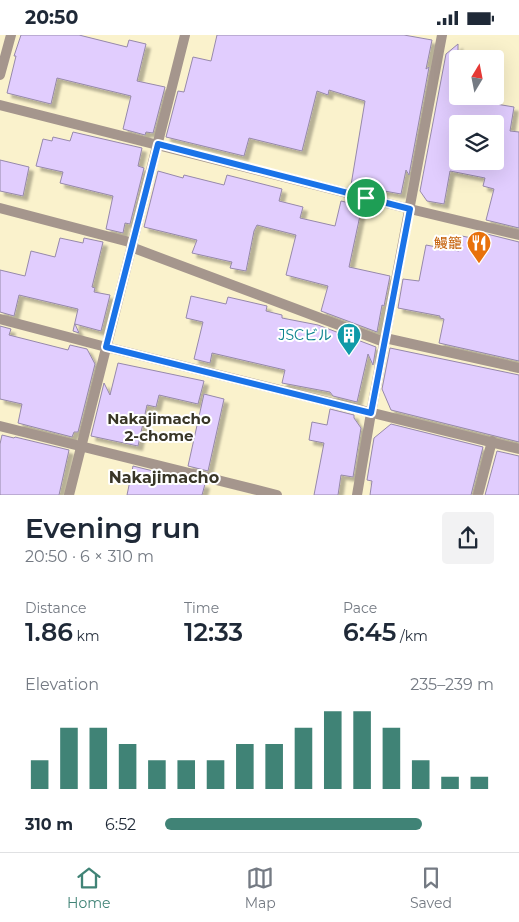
<!DOCTYPE html>
<html lang="en">
<head>
<meta charset="utf-8">
<style>
  :root { --surface:#fff; --page:#f2f2f3; --text:#1f2937; --muted:#747a83; --line:#e0e1e3; --accent:#408376 }
  body { margin:0; font-family:Montserrat,"Noto Sans JP",sans-serif; background:var(--page); color:var(--text); height:100vh; display:flex; flex-direction:column; font-size:19px; white-space:nowrap }
  * { box-sizing:border-box; margin:0 }
  p { font-size:16px; color:var(--muted) }
  .icon { flex:none; width:28px; height:28px; fill:none; stroke:currentColor; stroke-width:2; stroke-linecap:round; stroke-linejoin:round }
  .map { position:relative; height:460px; overflow:hidden }
  .sheet { display:flex; flex-direction:column; background:var(--surface); flex:1 }
  .sheet>* { flex:none }
  .needle { width:32px; rotate:10deg }
  .controls { position:absolute; left:449px; top:15px; display:grid; gap:10px }
  .controls a { display:grid; place-items:center; width:55px; height:55px; border-radius:5px; background:var(--surface); box-shadow:0 5px 20px #0002; font-size:25px }
  .pin { position:absolute; display:grid; place-items:center; width:42px; height:42px; color:#fff; margin:-21px; border:2px solid #fff; border-radius:50%; box-shadow:0 1px 5px #0007 }
  .round { display:grid; place-items:center; flex:none; width:52px; height:52px; border-radius:5px; background:var(--page) }
  .headline { display:flex; align-items:center; justify-content:space-between; height:85px; padding:0 25px }
  h1 { font-size:28px; font-weight:600; line-height:38px }
  .metrics { display:grid; grid-template-columns:repeat(3,1fr); gap:8px; height:85px; padding:5px 25px }
  .metrics div { display:grid; align-content:center }
  .metrics b { font-size:25px; font-weight:600 }
  .metrics small { font-size:14px; font-weight:400 }
  .metrics p { font-size:14px }
  .chart { height:140px; padding:10px 25px }
  .chart p { display:flex; justify-content:space-between }
  .chart svg { width:100%; height:90px; margin-top:5px; stroke:var(--accent); stroke-width:6 }
  ul { padding:0 25px; list-style:none; font-size:16px }
  li { display:grid; grid-template-columns:80px 60px 1fr; align-items:center; height:38px }
  li i { height:12px; border-radius:6px; background:var(--accent) }
  .status { display:flex; justify-content:space-between; align-items:center; height:35px; padding:0 25px; background:var(--surface); direction:ltr }
  .status svg { height:14px; fill:currentColor }
  .dock { display:flex; justify-content:space-around; align-items:center; height:70px; border-top:1px solid var(--line); background:var(--surface); font-size:14px; color:var(--muted) }
  .dock a { display:grid; justify-items:center; gap:2px }
  .dock .on { color:var(--accent) }
  .map>svg:first-child { display:block }
</style>
</head>
<body>
<div class="status"><b>20:50</b><svg viewBox="0 0 49 12"><path d="M0 12V9h3v3zM5 12V6h3v6zM10 12V3h3v9zM15 12V0h3v12zM26 1h20v11H26zM47 4h2v5h-2z"/></svg></div>
<div class="map">
<svg width="519" height="460" viewBox="0 0 519 460">
  <defs>
    <filter id="shadow"><feDropShadow dx="4.5" dy="4.5" stdDeviation="1" flood-color="#0004"/></filter>
  </defs>
  <rect width="100%" height="100%" fill="#faf2cc"/>
  <path fill="#e1cdfe" stroke="#9689aa" fill-rule="evenodd" filter="url(#shadow)" d="M21,0H79L127,12L129,5L146,9L137,46L165,52L153,98L146,97L145,100L123,94L131,61L57,43L51,69L7,58L16,21H14Z
    M217,0H404L432,5L426,34L429,32L409,140L406,135L401,159L351,150L365,66L329,55L328,60L317,56L302,116L249,103L244,121L166,102L178,56L184,57L193,22L211,26Z
    M458,9V61H485L484,67L514,72L510,96L519,97V193L486,185L494,154L483,151L485,143L450,136L444,169L427,166L420,156L446,19ZM458,89H495V126H458Z
    M73,97L142,113L138,131L144,133L130,189L125,188L123,198L106,194L113,161L60,148L63,137L36,131L43,104L52,106L53,102L70,106Z
    M0,125L29,132L23,161L0,156Z
    M158,136L183,143L184,140L224,150L227,140L282,154L279,166L303,172L300,183L335,191L341,166L362,171L349,232L390,241L384,271L382,270L377,297L321,276L328,251L286,240L296,200L257,190L254,196L246,236L230,233L232,227L192,218L197,205L144,192Z
    M483,198L519,207V326L439,308L444,284L440,283V281L398,273L403,244L419,246L426,210L459,216L462,201L481,205Z
    M60,203L83,208L84,203L103,207L92,252L95,253L94,257L110,260L101,296L75,289L79,298L73,296L78,274L19,260L14,281L0,277V235L25,241L31,216L55,222Z
    M191,261L226,269L228,262L267,271L266,276L282,280V283L318,290L376,312L373,330L368,319L357,367L333,361L330,357L282,348L285,335L212,318L210,328L194,324L203,287L186,283Z
    M0,291L11,294L9,300L68,315L70,310L87,314L95,329L78,397H74L72,402L18,388L22,369L0,364Z
    M390,313L519,340V407L391,375L382,354Z
    M118,328L204,346L198,369L159,360L156,372L147,370L138,411L91,401L104,348L110,360Z
    M204,359L224,364L208,436L188,431Z
    M330,374L354,380V383L361,393L353,442L341,440L338,460H314L324,408L309,405L312,387L327,390Z
    M391,389L483,412L471,460H370L372,446L367,445L374,403Z
    M2,400L14,403L15,402L69,415L59,460H0V409Z
    M497,416L519,421V460H485Z
    M133,431L205,449L202,460H127Z"/>
  <g fill="none" stroke-linecap="round" stroke-linejoin="round">
    <path stroke="#a5968d" stroke-width="10" d="M0,40L11,0
      M0,70L410,174L519,200
      M0,173L133,208
      M131,212L384,307
      M0,284L106,312L519,414
      M385,303L519,333
      M0,391L277,460
      M69,460L185,0
      M357,460L371,378L442,0
      M478,460L492,406"/>
  </g>
  <g fill="none" stroke-linecap="round" stroke-linejoin="round">
    <defs>
      <path id="route" d="M158,109L410,174L371,378L106,312Z"/>
    </defs>
    <use href="#route" stroke="#fff" stroke-width="10"/>
    <use href="#route" stroke="#1a73e8" stroke-width="6"/>
  </g>
  <defs>
    <symbol id="restaurant-pin" viewBox="-11 -11 22 30"><path d="M0 17L-7.5 6A9.5 9.5 0 1 1 7.5 6Z" fill="#e8710a" stroke="#fff"/><path d="M-5-6h1v4h1v-4h1v4h1v-4h1v5L-1.5 .5V6h-2V.5L-5-1ZM5-6V6H3V1.5H1.5Q1.5-4 5-6Z" fill="#fff"/></symbol>
    <symbol id="building-pin" viewBox="-11 -11 22 30"><path d="M0 17L-7.5 6A9.5 9.5 0 1 1 7.5 6Z" fill="#0f9aa8" stroke="#fff"/><path d="M-4-6H4V6H1V3H-1V6H-4ZM-2.5-4.3h1.7v1.8h-1.7ZM.8-4.3h1.7v1.8H.8ZM-2.5-1h1.7V.8h-1.7ZM.8-1h1.7V.8H.8Z" fill="#fff"/></symbol>
  </defs>
  <g fill-rule="evenodd">
    <use href="#restaurant-pin" x="465" y="194" width="28" height="38"/>
    <use href="#building-pin" x="335" y="286" width="28" height="38"/>
  </g>
  <g text-anchor="middle" dominant-baseline="central" stroke-width="4" stroke-linejoin="round" paint-order="stroke">
    <g font-size="14" fill="#c56008" stroke="#fff" text-anchor="end">
      <text x="462" y="208">鰻籠</text>
    </g>
    <g font-size="14" fill="#0d838f" stroke="#fff" text-anchor="end">
      <text x="332" y="300">JSCビル</text>
    </g>
    <g font-size="15" font-weight="bold" fill="#393627" stroke="#fff">
      <text x="159" y="383">Nakajimacho<tspan x="159" dy="17">2-chome</tspan></text>
    </g>
    <g font-size="16" font-weight="bold" fill="#393627" stroke="#fff">
      <text x="164" y="442">Nakajimacho</text>
    </g>
  </g>
</svg>
<div class="controls">
<a><svg class="needle" viewBox="-14 -14 28 28"><path d="M0-13l5 13h-10z" fill="#e53935"/><path d="M0 13l5-13h-10z" fill="#747a83"/></svg></a>
<a><svg class="icon" aria-label="layers" viewBox="0 0 24 24"><path d="M12 4l9 5-9 5-9-5zM3 14l9 5 9-5"/></svg></a>
</div>
<div class="pin" style="left:366px;top:163px;background:#1e9e55"><svg class="icon" aria-label="arrive" viewBox="0 0 24 24"><path d="M6 21V4h12l-3 4 3 4H6"/></svg></div>
</div>
<section class="sheet">
<div class="headline"><div><h1>Evening run</h1><p>20:50 · 6 × 310 m</p></div><a class="round"><svg class="icon" aria-label="share" viewBox="0 0 24 24"><path d="M12 15V3M7 8l5-5 5 5M5 13v7h14v-7"/></svg></a></div>
<div class="metrics">
<div><p>Distance</p><b>1.86<small> km</small></b></div>
<div><p>Time</p><b>12:33</b></div>
<div><p>Pace</p><b>6:45<small> /km</small></b></div>
</div>
<div class="chart"><p><span>Elevation</span>235–239 m</p>
<svg viewBox="0 0 160 44" preserveAspectRatio="none"><path d="M5 44V30M15 44V14M25 44V14M35 44V22M45 44V30M55 44V30M65 44V30M75 44V22M85 44V22M95 44V14M105 44V6M115 44V6M125 44V14M135 44V30M145 44V38M155 44V38"/></svg>
</div>
<ul>
<li><b>310 m</b>6:52<i style="width:78%"></i></li>
</ul>
</section>
<nav class="dock">
<a class="on"><svg class="icon" aria-label="home" viewBox="0 0 24 24"><path d="M3 11l9-7 9 7M6 9v11h12V9"/></svg>Home</a>
<a><svg class="icon" aria-label="map" viewBox="0 0 24 24"><path d="M3 6l6-2 6 2 6-2v14l-6 2-6-2-6 2zM9 4v14M15 6v14"/></svg>Map</a>
<a><svg class="icon" aria-label="saved" viewBox="0 0 24 24"><path d="M7 4h10v16l-5-4-5 4z"/></svg>Saved</a>
</nav>
</body>
</html>
